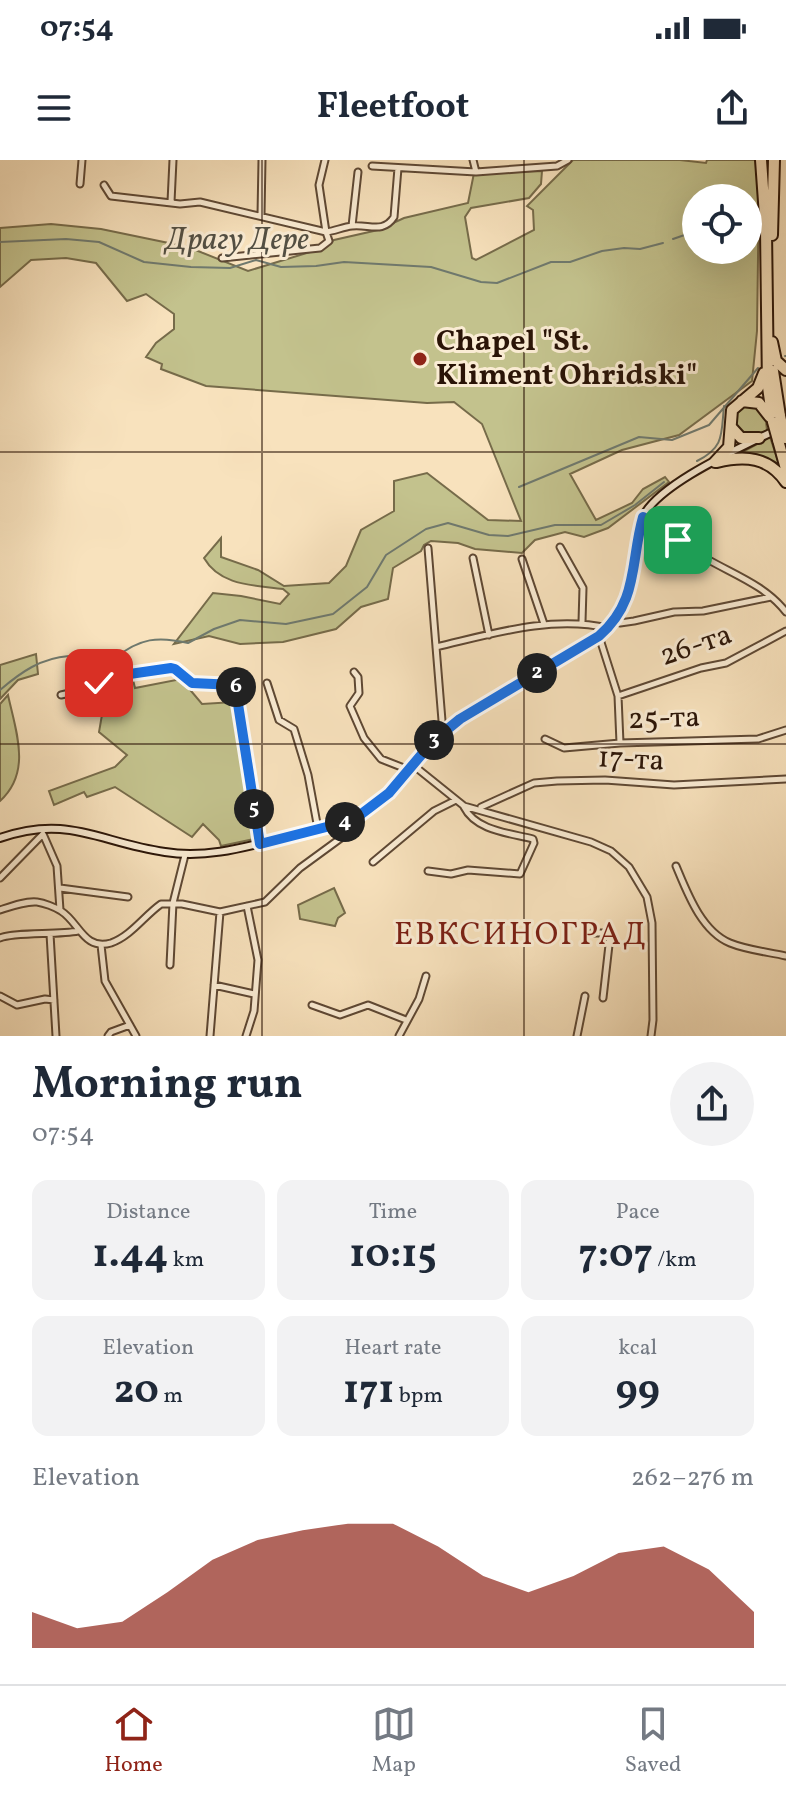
<!DOCTYPE html>
<html lang="en">
<head>
<meta charset="utf-8">
<style>
  :root { --surface:#fff; --page:#f2f2f3; --text:#1f2937; --muted:#747a83; --line:#e0e1e3; --accent:#8f2418 }
  body { margin:0; font-family:Vollkorn,serif; background:var(--page); color:var(--text); height:100vh; display:flex; flex-direction:column; font-size:30px; white-space:nowrap }
  * { box-sizing:border-box; margin:0 }
  p { font-size:26px; color:var(--muted) }
  .icon { flex:none; width:44px; height:44px; fill:none; stroke:currentColor; stroke-width:2; stroke-linecap:round; stroke-linejoin:round }
  .map { position:relative; height:876px; overflow:hidden }
  .side { display:flex; flex-direction:column; background:var(--surface); flex:1 }
  .side>* { flex:none }
  .tools { position:absolute; left:682px; top:24px; display:grid; gap:16px }
  .tools a { display:grid; place-items:center; width:80px; height:80px; border-radius:50%; background:var(--surface); box-shadow:0 8px 32px #0002; font-size:40px }
  .pin { position:absolute; display:grid; place-items:center; width:68px; height:68px; color:#fff; margin:-34px; border-radius:16px; box-shadow:0 4px 12px #0006 }
  .km { position:absolute; width:40px; height:40px; margin:-20px; border-radius:50%; background:#222; color:#fff; font-size:22px; line-height:40px; text-align:center }
  .round { display:grid; place-items:center; flex:none; width:84px; height:84px; border-radius:42px; background:var(--page) }
  .headline { display:flex; align-items:center; justify-content:space-between; height:136px; padding:0 32px }
  h1 { font-size:44px; font-weight:700; line-height:60px }
  .stats { display:grid; grid-template-columns:repeat(3,1fr); gap:12px; height:136px; padding:8px 32px }
  .stats div { display:grid; align-content:center; border-radius:16px; background:var(--page); text-align:center }
  .stats b { font-size:40px; font-weight:700 }
  .stats small { font-size:22px; font-weight:400 }
  .stats p { font-size:22px }
  .chart { height:224px; padding:16px 32px }
  .chart p { display:flex; justify-content:space-between }
  .chart svg { width:100%; height:144px; margin-top:8px; fill:var(--accent); opacity:.7 }
  .status { display:flex; justify-content:space-between; align-items:center; height:56px; padding:0 40px; background:var(--surface); direction:ltr }
  .status svg { height:22px; fill:currentColor }
  header { display:flex; justify-content:space-between; align-items:center; height:104px; padding:0 32px; background:var(--surface); font-size:36px; font-weight:700 }
  .menu { display:flex; justify-content:space-around; align-items:center; height:112px; border-top:2px solid var(--line); background:var(--surface); font-size:22px; color:var(--muted) }
  .menu a { display:grid; justify-items:center; gap:4px }
  .menu .current { color:var(--accent) }
  .map>svg:first-child { display:block }
</style>
</head>
<body>
<div class="status"><b>07:54</b><svg viewBox="0 0 49 12"><path d="M0 12V9h3v3zM5 12V6h3v6zM10 12V3h3v9zM15 12V0h3v12zM26 1h20v11H26zM47 4h2v5h-2z"/></svg></div>
<header><svg class="icon" aria-label="menu" viewBox="0 0 24 24"><path d="M4 6h16M4 12h16M4 18h16"/></svg>Fleetfoot<svg class="icon" aria-label="share" viewBox="0 0 24 24"><path d="M12 15V3M7 8l5-5 5 5M5 13v7h14v-7"/></svg></header>
<div class="map">
<svg width="786" height="876" viewBox="0 0 786 876">
  <rect width="100%" height="100%" fill="#f8e2bd"/>
  <filter id="stains"><feTurbulence type="fractalNoise" baseFrequency=".0025" numOctaves="4"/><feColorMatrix values="0 0 0 0 .2 0 0 0 0 .09 0 0 0 0 .02 0 0 0 .5 -.17"/></filter>
  <radialGradient id="worn" r=".72"><stop offset=".6" stop-color="#630" stop-opacity="0"/><stop offset="1" stop-color="#630" stop-opacity=".3"/></radialGradient>
  <path fill="#c3c28d" stroke="#766b4a" stroke-width="2" fill-rule="evenodd" d="M573,0H680L706,3L707,0H756L759,24L757,171L752,221L679,275L622,290L570,314L596,360L632,343L643,329L665,317L669,322L608,368L584,377L565,372L535,380L522,393L475,389L458,383L431,381L424,385L421,391L393,408L388,439L361,447L336,469L283,482L240,484L209,476L174,484L213,433L241,436L280,444L289,434L283,429C254,425 220,426 204,398L221,378V397L258,410L284,426L329,423L346,406L361,370L394,351V321L427,313L488,360L521,361L482,264L454,242L427,243L206,226L161,209L162,204L146,197L156,183L174,169V154L146,134L127,141L96,103L66,98L31,100L0,127V68L51,64L101,69L188,87L248,111L323,88L334,80L378,70L404,58L468,43L474,13L542,11L541,24L529,38L471,48L465,57L472,98L476,100L534,70L533,50L527,46ZM696,38H748V90H696Z
    M751,243L765,254L767,270L755,277H747L734,267L737,248Z
    M770,277L781,310L737,295Z
    M36,494L38,514L18,520L0,539V505Z
    M181,519L202,544L234,542L254,679L221,686L219,680L203,664L192,677L115,627L87,637L84,632L54,645L49,631L115,607L127,595L99,572L107,526L133,520L135,528Z
    M8,535C16,572 32,612 0,641V544Z
    M334,728L345,753L338,758L335,766L300,759L298,745Z"/>
  <g fill="none" stroke-linecap="round" stroke-linejoin="round">
    <path stroke="#6f796e" stroke-width="2" d="M748,57H751
      M673,79L696,71
      M0,82L66,79L99,82L144,102L191,107L230,108L256,100L281,107L316,106L344,102L431,107L481,122L497,123L551,102H570L602,91L624,88L640,89L663,83
      M785,196H786
      M697,301C725,287 721,274 724,246
      M519,327L639,277L672,280L709,265L758,208
      M0,530C21,512 41,498 69,496C85,496 100,499 115,498C140,478 158,476 188,483L214,469L240,460L286,464L333,454L367,427L386,395L426,369L448,363L489,375L508,376L555,365H601L635,345L664,322"/>
    <defs>
      <path id="street" d="M473,0L476,12
        M372,6L476,12L557,6L568,0
        M80,24L82,0
        M104,25L111,36L180,44L200,42L326,72L319,25L325,0
        M171,42L173,0
        M261,55L262,0
        M352,66L358,12
        M222,98L320,88L329,81L326,72C335,71 343,67 352,66C369,64 383,74 394,57L398,8
        M643,357C664,371 685,386 707,399C735,415 766,426 786,452
        M560,387L583,428L582,462
        M428,388L443,573
        M473,398L489,475
        M522,399L544,464
        M615,460L620,463L634,461L674,452L703,451L771,437
        M599,476L618,536L620,583
        M436,487C492,474 551,455 608,468
        M354,512L358,517L359,533L350,546L364,578L381,599L409,610
        M267,523L279,560L294,569L308,615L318,669
        M61,535L88,529L109,517L171,508L175,509L192,523L235,525L260,684
        M618,536L701,508L726,503L786,471
        M545,579L564,588L620,583L758,579L786,570
        M413,605L464,646L591,682L611,691L629,707L647,737L652,763L653,860L651,876
        M481,647L534,623L557,621L605,620L674,625L786,619
        M43,674L57,706L60,750
        M373,702L434,651L454,641
        M676,706C687,732 701,771 730,783C747,790 768,792 786,796
        M428,711L451,714L468,710L520,714L534,683L533,679C510,673 476,671 464,647
        M0,718L43,674
        M60,728L128,737
        M0,750C12,746 25,741 37,742C44,743 55,747 61,751C79,762 84,791 111,783C131,776 144,756 161,744H182L220,752L265,742L300,708L341,678L342,663
        M592,773H606L610,776L603,838
        M50,774L56,876
        M0,778C13,772 59,775 78,771
        M101,785L105,821L136,876
        M170,805L173,743L185,695
        M214,825L254,834
        M0,836L17,845L45,839L54,840
        M312,845L340,855L368,845L406,860
        M108,876L111,872L130,865
        M210,876L220,752
        M246,876L254,851L258,800L247,746
        M399,876L419,839L426,816
        M577,876L585,836"/>
      <path id="secondary" d="M0,678C69,654 100,683 165,692C208,699 249,686 290,676C312,671 334,667 354,658C394,639 412,597 445,571C479,545 517,525 554,504C572,493 595,483 609,467C642,431 628,399 642,359C655,325 742,287 776,270"/>
      <path id="highway" d="M761,0L766,70L768,227L773,262
        M772,75L774,0
        M772,182L776,201L786,210
        M773,211L780,256
        M742,241L759,243L770,257
        M731,267L741,278H759
        M778,280L786,309
        M715,302L729,287L732,250L758,228L764,213
        M717,302C745,295 769,297 786,322"/>
    </defs>
    <use href="#street" stroke="#5e4834" stroke-width="9"/>
    <use href="#secondary" stroke="#2a1407" stroke-width="10"/>
    <use href="#highway" stroke="#2a1407" stroke-width="14"/>
    <use href="#street" stroke="#faecd4" stroke-width="5"/>
    <use href="#secondary" stroke="#faecd4" stroke-width="6"/>
    <use href="#highway" stroke="#f8e2bd" stroke-width="10"/>
    <defs>
      <path id="highway-bridge" d="M780,256L785,278
        M773,262L778,280"/>
    </defs>
    <use href="#highway-bridge" stroke="#2a1407" stroke-width="14" stroke-linecap="butt"/>
    <use href="#highway-bridge" stroke="#f8e2bd" stroke-width="10"/>
  </g>
  <g fill="none" stroke-linecap="round" stroke-linejoin="round">
    <defs>
      <path id="route" d="M99,523L109,517L171,508L175,509L192,523L235,525L260,684L342,663L360,655L389,633L433,581L460,559L599,476C639,441 630,403 643,357L678,380"/>
    </defs>
    <use href="#route" stroke="#fff" stroke-width="16"/>
    <use href="#route" stroke="#1a73e8" stroke-width="10"/>
  </g>
  <path fill="none" stroke="#2a1407" stroke-width="2" stroke-opacity="0.55" d="M262,0V876M524,0V876M0,292H786M0,584H786"/>
  <circle fill="#8f2418" stroke="#faecd4" stroke-width="3" cx="420" cy="199" r="8"/>
  <g text-anchor="middle" dominant-baseline="central" stroke-width="6" stroke-linejoin="round" paint-order="stroke">
    <g font-size="30" font-weight="bold" fill="#2a1407" stroke="#faecd4" text-anchor="start">
      <text x="436" y="182">Chapel "St.<tspan x="436" dy="34">Kliment Ohridski"</tspan></text>
    </g>
    <g font-size="30" fill="#2a1407" stroke="#faecd4">
      <text transform="translate(696 486) rotate(-19)">26-та</text>
      <text transform="translate(664 559) rotate(-2)">25-та</text>
      <text transform="translate(631 600) rotate(3)">17-та</text>
    </g>
    <g font-size="32" font-style="italic" fill="#524f43" stroke="#faecd4">
      <text x="237" y="81">Драгу Дере</text>
    </g>
    <g font-size="32" letter-spacing="2" fill="#7a1f14" stroke="#faecd4">
      <text x="521" y="776">ЕВКСИНОГРАД</text>
    </g>
  </g>
  <rect width="100%" height="100%" filter="url(#stains)"/>
  <rect width="100%" height="100%" fill="url(#worn)"/>
</svg>
<div class="tools">
<a><svg class="icon" aria-label="locate" viewBox="0 0 24 24"><circle cx="12" cy="12" r="6"/><path d="M12 2v4M12 18v4M2 12h4M18 12h4"/></svg></a>
</div>
<div class="pin" style="left:678px;top:380px;background:#1e9e55"><svg class="icon" aria-label="arrive" viewBox="0 0 24 24"><path d="M6 21V4h12l-3 4 3 4H6"/></svg></div>
<div class="pin" style="left:99px;top:523px;background:#d93025"><svg class="icon" aria-label="check" viewBox="0 0 24 24"><path d="M5 12l5 5 9-10"/></svg></div>
<b class="km" style="left:537px;top:513px">2</b>
<b class="km" style="left:434px;top:580px">3</b>
<b class="km" style="left:345px;top:662px">4</b>
<b class="km" style="left:254px;top:649px">5</b>
<b class="km" style="left:236px;top:527px">6</b>
</div>
<section class="side">
<div class="headline"><div><h1>Morning run</h1><p>07:54</p></div><a class="round"><svg class="icon" aria-label="share" viewBox="0 0 24 24"><path d="M12 15V3M7 8l5-5 5 5M5 13v7h14v-7"/></svg></a></div>
<div class="stats">
<div><p>Distance</p><b>1.44<small> km</small></b></div>
<div><p>Time</p><b>10:15</b></div>
<div><p>Pace</p><b>7:07<small> /km</small></b></div>
</div>
<div class="stats">
<div><p>Elevation</p><b>20<small> m</small></b></div>
<div><p>Heart rate</p><b>171<small> bpm</small></b></div>
<div><p>kcal</p><b>99</b></div>
</div>
<div class="chart"><p><span>Elevation</span>262–276 m</p>
<svg viewBox="0 0 160 44" preserveAspectRatio="none"><path d="M0 44V33L10 38L20 36L30 27L40 17L50 11L60 8L70 6L80 6L90 13L100 22L110 27L120 22L130 15L140 13L150 20L160 33V44z"/></svg>
</div>
</section>
<nav class="menu">
<a class="current"><svg class="icon" aria-label="home" viewBox="0 0 24 24"><path d="M3 11l9-7 9 7M6 9v11h12V9"/></svg>Home</a>
<a><svg class="icon" aria-label="map" viewBox="0 0 24 24"><path d="M3 6l6-2 6 2 6-2v14l-6 2-6-2-6 2zM9 4v14M15 6v14"/></svg>Map</a>
<a><svg class="icon" aria-label="saved" viewBox="0 0 24 24"><path d="M7 4h10v16l-5-4-5 4z"/></svg>Saved</a>
</nav>
</body>
</html>
